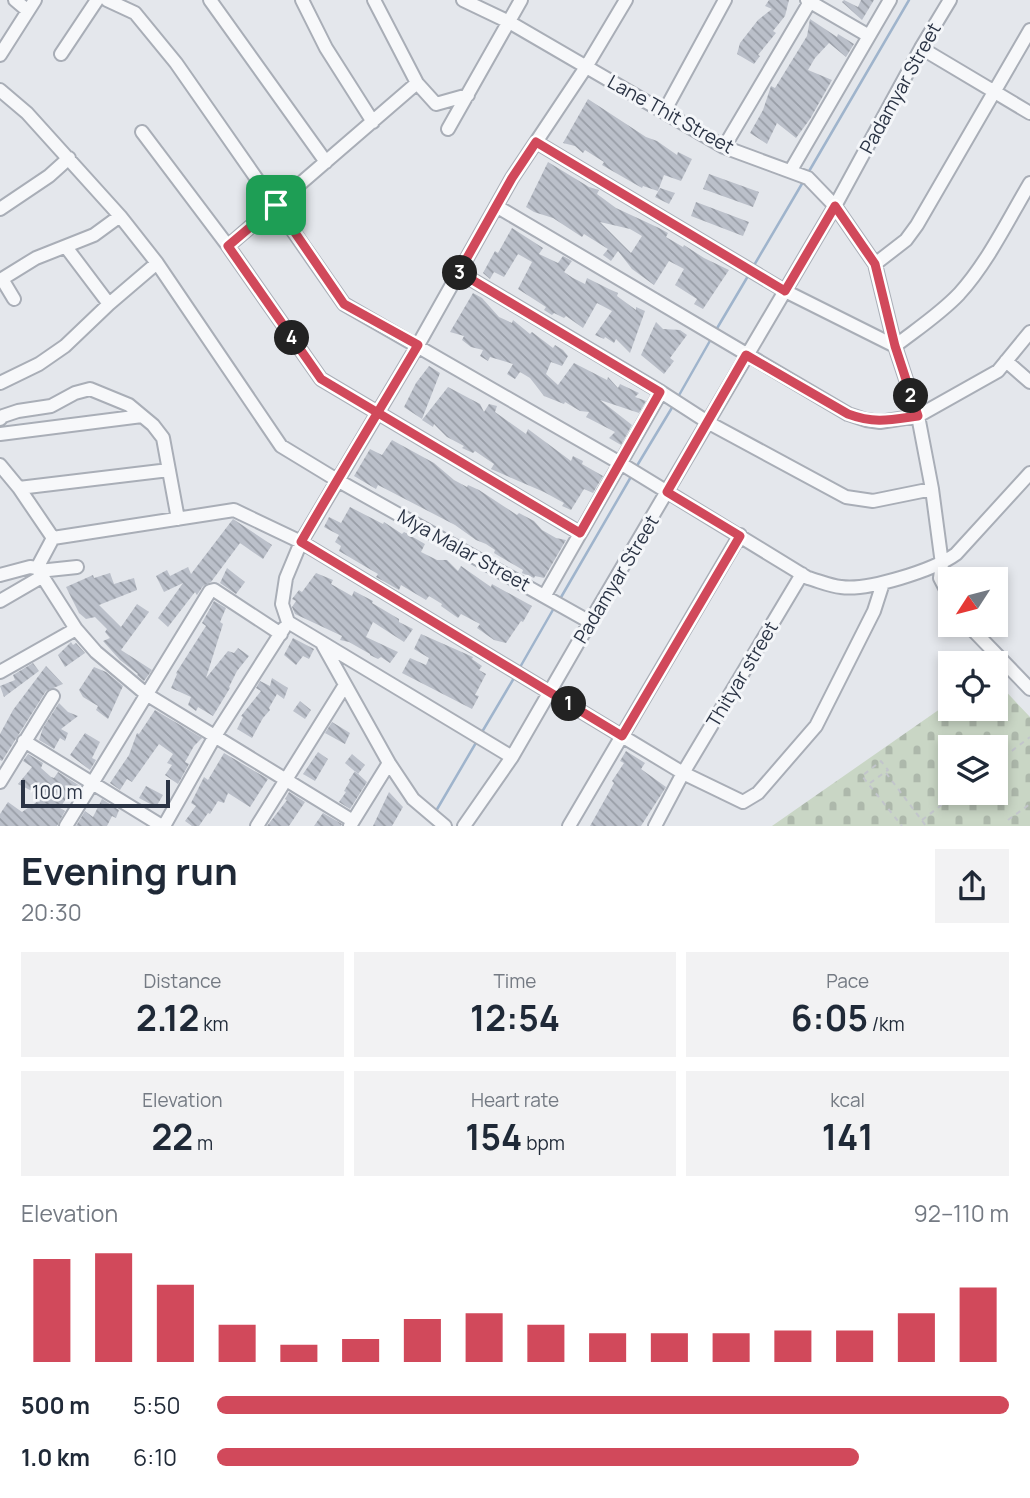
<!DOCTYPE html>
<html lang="en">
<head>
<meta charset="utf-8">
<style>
  :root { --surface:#fff; --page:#f2f2f3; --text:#1f2937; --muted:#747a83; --accent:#d1495b }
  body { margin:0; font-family:Manrope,sans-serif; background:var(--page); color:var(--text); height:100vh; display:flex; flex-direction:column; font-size:26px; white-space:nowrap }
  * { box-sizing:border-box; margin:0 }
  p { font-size:23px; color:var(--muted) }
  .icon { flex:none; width:38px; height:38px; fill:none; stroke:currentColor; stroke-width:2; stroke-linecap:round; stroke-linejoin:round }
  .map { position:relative; height:826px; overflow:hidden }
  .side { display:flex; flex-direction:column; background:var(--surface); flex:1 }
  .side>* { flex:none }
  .needle { width:46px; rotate:234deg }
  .tools { position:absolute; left:938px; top:567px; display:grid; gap:14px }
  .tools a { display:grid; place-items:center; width:70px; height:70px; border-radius:0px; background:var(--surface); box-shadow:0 4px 10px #0003; font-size:35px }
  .scale { position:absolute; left:21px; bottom:18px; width:149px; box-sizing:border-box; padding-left:7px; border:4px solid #2b3445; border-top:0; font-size:19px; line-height:24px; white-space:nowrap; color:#2b3445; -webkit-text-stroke:5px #f4f6f9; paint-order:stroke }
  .pin { position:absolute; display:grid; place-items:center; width:60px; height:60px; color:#fff; margin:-30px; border-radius:14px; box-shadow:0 4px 10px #0006 }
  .km { position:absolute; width:35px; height:35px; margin:-18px; border-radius:50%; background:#222; color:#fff; font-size:19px; line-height:35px; text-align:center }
  .round { display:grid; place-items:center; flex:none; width:74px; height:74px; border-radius:0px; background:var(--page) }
  .summary { display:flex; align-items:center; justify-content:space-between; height:119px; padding:0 21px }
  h1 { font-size:38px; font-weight:700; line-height:52px }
  .figures { display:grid; grid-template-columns:repeat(3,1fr); gap:10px; height:119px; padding:7px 21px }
  .figures div { display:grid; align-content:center; border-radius:0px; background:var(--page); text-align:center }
  .figures b { font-size:35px; font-weight:700 }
  .figures small { font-size:19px; font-weight:400 }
  .figures p { font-size:19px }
  .chart { height:196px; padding:14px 21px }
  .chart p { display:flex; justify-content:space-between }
  .chart svg { width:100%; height:126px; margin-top:7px; stroke:var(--accent); stroke-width:6 }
  ul { padding:0 21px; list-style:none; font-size:23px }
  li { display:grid; grid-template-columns:112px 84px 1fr; align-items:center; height:52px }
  li i { height:18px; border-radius:9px; background:var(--accent) }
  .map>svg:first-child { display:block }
</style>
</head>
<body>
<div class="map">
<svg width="1030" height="826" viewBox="0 0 1030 826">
  <defs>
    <pattern id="cemetery-stones" width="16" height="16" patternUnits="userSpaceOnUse" patternTransform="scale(1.75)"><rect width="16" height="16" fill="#c9d6c5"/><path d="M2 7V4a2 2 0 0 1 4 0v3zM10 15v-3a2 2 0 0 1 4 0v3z" fill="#adb8ab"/></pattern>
    <pattern id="building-back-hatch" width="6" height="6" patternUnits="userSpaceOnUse" patternTransform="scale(1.75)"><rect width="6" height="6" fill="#bbc0ca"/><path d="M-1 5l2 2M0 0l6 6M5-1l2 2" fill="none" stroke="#989da6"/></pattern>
  </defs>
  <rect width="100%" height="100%" fill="#e4e7ec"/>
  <path fill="url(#cemetery-stones)" fill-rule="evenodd" d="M996,681L1030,717V826H772L950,702V709H996ZM950,747H996V793H950Z"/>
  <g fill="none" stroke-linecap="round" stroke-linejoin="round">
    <path stroke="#9fb4cc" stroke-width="2.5" d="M808,173L909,0
      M753,267L803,182
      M716,330L748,276
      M678,397L711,339
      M635,469L673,406
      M560,599L632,475
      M519,669L554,608
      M482,732L514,678
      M436,811L477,741"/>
  </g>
  <path fill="url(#building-back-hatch)" fill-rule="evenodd" d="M769,0H789L785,16L773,31L776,33L758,55L760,56L754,64L737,54L740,43L758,20L772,9L765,6Z
    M844,0L858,7L861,0H874L862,20L842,2Z
    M810,19L837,37L838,34L854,44L846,57L829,43L815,58L808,70L832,80L810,119L796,138L777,123L767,144L750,133L763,110L771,86L775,88L807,36Z
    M588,99L646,137L657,141L677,155L678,152L692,159L681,181L664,175L658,191L643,186L642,188L602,165L604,162L585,150L583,153L575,146L563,143Z
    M548,162L589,187L599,190L597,194L616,208L659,228L668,233L666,237L683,247L684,245L704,258L729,270L703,309L694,304L697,299L675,285L684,269L669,261L654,285L632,269L618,251L611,261L603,255L608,249L584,234L582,237L553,218L534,212L526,207ZM600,222L630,229L642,236L631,253Z
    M709,174L759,192L753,207L703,189Z
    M660,188L675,193L669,204L655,197Z
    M696,202L749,222L743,236L691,216Z
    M512,228L543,248L539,254L558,263L563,256L572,261L564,272L573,278L585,284L587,278L609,289L618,293L617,296L636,310V307L645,311L630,353L616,339L614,343L605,337L604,339L595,335L612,311L597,303L583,328L566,316L564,318L554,313L552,315L544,310L546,307L518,289L532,262L518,254L504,277L494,272L490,279L483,273L495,251L498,253Z
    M473,293L482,298L499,317L512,323L513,320L530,334L532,332L553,348L555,345L563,350L568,356L562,366L551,362L546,374L558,385L574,363L607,380L608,377L618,388L620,384L639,393L635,397L646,401L639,413L600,400L632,425L621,445L609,438L615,432L586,417L589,412L580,411L565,402L564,404L544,396L530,378L520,372L515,379L507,374L513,364L490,357L488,361L480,356L483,350L471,347L462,340L464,336L450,332Z
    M656,322L663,329L680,330L687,335L670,358L674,361L664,374L641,355Z
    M429,366L440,373L422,419L404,407L416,383Z
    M448,387L480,404L484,412L489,404L497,406L495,412L526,434L528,429L571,461L573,456L583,461L582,464L603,476L593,493L584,489L571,510L562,506L564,503L544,492L491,469L494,464L475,451L473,453L462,448L464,446L447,437L434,424L433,427L422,420Z
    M392,440L434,463L454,480L467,487L468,485L479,490L517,515L519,513L534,521L542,530L556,538L566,540L544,578L535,576L534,578L522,573L523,570L494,553L495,550L486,544L476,540L455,525L378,485L376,489L354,476L370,449L382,455Z
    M350,507L383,524L384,522L402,534L404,532L425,544L421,552L437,560H447L458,571L461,566L491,587L492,584L532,606L523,622L521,621L506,643L494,640L477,628L480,624L461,614L458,618L441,606L442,604L429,596L426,600L401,585L399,590L376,577L378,574L339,551L341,546L335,542L339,535L324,527L329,517L341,523Z
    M233,519L272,545L263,559L240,543L211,582L203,586L197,595L195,592L168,627L158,618L183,583L164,592L156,576L167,570L170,576L188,567L191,574Z
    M227,568L245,582L236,594L220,583Z
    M110,573L114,584L134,578L137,590L99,605L121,627L137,604L149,612L121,650L152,670L144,681L137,675L138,674L120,660L103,641L110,638L105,632L107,629L95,617L86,619L79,613L66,587L93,575L94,578Z
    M316,573L333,580L331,584L352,596L354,591L373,601L372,603L399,619V622L413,629L404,642L373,622L366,637L398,652L390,663L381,657L378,659L370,655V654L349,642L340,640L342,636L295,614L292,607L296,601L292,599L299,590L302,592Z
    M214,601L226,608L220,622L223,624L206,678L228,651L234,653L238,648L249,656L237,671L229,687L230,688L213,716L198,707L196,711L188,705L191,697L171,688L177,674L176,673L206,626L202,623Z
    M421,634L473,657L472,659L482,666L479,670L486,674L475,695L479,696L472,709L402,673L410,658L426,665L429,658L414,649Z
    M293,638L314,649L309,659L303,656L296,665L284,655Z
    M71,642L73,645L76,643L85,653L65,667L58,655Z
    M33,663L39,671L4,697L0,686L15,680L13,675Z
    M46,666L63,684L46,691L2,761L0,760V734L13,710Z
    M94,667L106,672L123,686L108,719L96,710L98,706L83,697L79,690Z
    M272,678L288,688L284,699L277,694L269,708L270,710L263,718L252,738L237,729L243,717L241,716L261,691L256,688L260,681L270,686Z
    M300,701L311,710L305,719L293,711Z
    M59,703L68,712L78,716L61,729L68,733L65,741L60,738L54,749L39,740L43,728Z
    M155,710L202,738L194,746L185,762L189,764L178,784L165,775L172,765L167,763L173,754L159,744L132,782L127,779L120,790L110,783L129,755L137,733L139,734Z
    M332,722L350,733L345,744L325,733Z
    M85,733L100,742L92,758L96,760L90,770L70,755Z
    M626,751L645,763L641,769L666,787L641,826H590L608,794L614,783L612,781L624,763L620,761Z
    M318,752L328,759L315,781L303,774Z
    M224,753L268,779L250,807L228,793L224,803L218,801L210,814L208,813L199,826H192L185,821L196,806L191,803L204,777L208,780Z
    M28,754L43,763L41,768L51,777L54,778L58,772L80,786L77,791L72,789L60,808L65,811L57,826H0V814L8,802L22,812L44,797L18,784L32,767L23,761Z
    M352,754L365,765L358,774L345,763Z
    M355,771L367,782L350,809L339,802L346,792L344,791L350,781L349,780Z
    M146,786L163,795L156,807L139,798Z
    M289,792L305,802L289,826H267L287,800L285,799Z
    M389,792L403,807L392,826H373Z
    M102,799L119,810L116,818L112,816L107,826H76L85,811L93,817Z
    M323,813L342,824L341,826H314Z"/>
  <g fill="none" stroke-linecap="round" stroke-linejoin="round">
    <defs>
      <path id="minor" d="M15,0L28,11
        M107,0L135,13L176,63L344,304L620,463L808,578C819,581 830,586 841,587C868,591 934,570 956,554L1030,473
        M210,0L326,162
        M302,0L326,48L373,122
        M374,0L417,83L436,104L468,95
        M463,0L509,22L724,147L808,178L835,206L875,264L895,346L918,416L932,489L942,564L940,578L950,597
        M807,0L869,36
        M921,48L1030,113
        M61,54L97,0
        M0,55L35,0
        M0,90L27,113L120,216L157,263L281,446L337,480L590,622
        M664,112L725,0
        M448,129L521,0
        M142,132L228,246L321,379L580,533
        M536,142L785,291L895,346C917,329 940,314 959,294C988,262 1008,220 1030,183
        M724,147L811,0
        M791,170L890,0
        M496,206L848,414L866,420L880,422L918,416L998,371L1030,332
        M0,209L49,176L69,158
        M228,246L417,83
        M66,247L109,304
        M875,264L906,240L917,225L1030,30
        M459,272L661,392L709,423L846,497L873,501L932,489
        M14,299L2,279L36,258L94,235L120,216
        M1006,361L1030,382
        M0,383L39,364L65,346L109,304L157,263
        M0,419L3,416L18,411L51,406L75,393L90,389L129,405L153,425L163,438L178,519
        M0,434L142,416
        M0,465L19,488L53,538
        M19,488L169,470
        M37,568L53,538L234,510L301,542L683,773L743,802L758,793L816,726L874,611L883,583
        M37,568L76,629L96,652L146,694L353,821
        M39,571L77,567
        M0,575L30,567L37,568
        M545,595L661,392
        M0,601L43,576
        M288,622L282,604L286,578L301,542L418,345L512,178L586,67L626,0
        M288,622L512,757
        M968,625L1030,689
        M323,645L389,763L413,799L445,826
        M0,672L76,629
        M24,741L162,826
        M0,782L53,696
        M66,826L210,591L214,590L281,634
        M164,826L215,736L284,628
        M257,826L345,685
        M350,826L389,763
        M464,826L512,757L590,622L835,206L921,48L950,0
        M569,826L740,535
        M655,826L683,773L802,574"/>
    </defs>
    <use href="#minor" stroke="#a9aeb7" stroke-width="16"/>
    <path stroke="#c2c5cb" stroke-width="2" stroke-dasharray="5 5" stroke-linecap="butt" d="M996,763L1030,737
      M886,773L926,826
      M870,783L888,770L881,761L862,776L902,826
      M922,820L957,793
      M1008,820L1030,804"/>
    <use href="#minor" stroke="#f7f8fa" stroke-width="12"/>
  </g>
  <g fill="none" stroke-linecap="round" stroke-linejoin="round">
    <defs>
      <path id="route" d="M276,205L344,304L418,345C379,411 339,476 301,542L622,736L740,536L667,492L746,355L848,414C875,424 890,420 918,416L895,346L875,264L835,206L785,291L536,142L512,178L459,272L660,392L580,533L321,379L228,246L276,205"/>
    </defs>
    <use href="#route" stroke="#fff" stroke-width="14"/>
    <use href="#route" stroke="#d1495b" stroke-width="9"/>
  </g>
  <g text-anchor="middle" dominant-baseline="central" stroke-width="6" stroke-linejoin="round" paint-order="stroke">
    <g font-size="19" fill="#2b3445" stroke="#f4f6f9">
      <text transform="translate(900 88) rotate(-61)">Padamyar Street</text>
      <text transform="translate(671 114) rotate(29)">Lane Thit Street</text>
      <text transform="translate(464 550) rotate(29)">Mya Malar Street</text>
      <text transform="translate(616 579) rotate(-59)">Padamyar Street</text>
      <text transform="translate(742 674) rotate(-59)">Thityar street</text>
    </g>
  </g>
</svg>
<div class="tools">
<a><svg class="needle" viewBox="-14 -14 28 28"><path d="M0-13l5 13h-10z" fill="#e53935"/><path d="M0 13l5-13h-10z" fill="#747a83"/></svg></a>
<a><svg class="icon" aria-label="locate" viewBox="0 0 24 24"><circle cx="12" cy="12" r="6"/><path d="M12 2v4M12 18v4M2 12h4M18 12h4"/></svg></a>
<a><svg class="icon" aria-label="layers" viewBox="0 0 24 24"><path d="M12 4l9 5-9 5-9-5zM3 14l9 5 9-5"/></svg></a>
</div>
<div class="scale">100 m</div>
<div class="pin" style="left:276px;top:205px;background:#1e9e55"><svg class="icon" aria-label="arrive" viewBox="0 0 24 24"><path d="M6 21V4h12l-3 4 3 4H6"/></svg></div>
<b class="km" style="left:569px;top:704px">1</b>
<b class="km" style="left:911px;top:396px">2</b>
<b class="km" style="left:460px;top:273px">3</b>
<b class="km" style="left:292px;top:338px">4</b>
</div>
<section class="side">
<div class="summary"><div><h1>Evening run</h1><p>20:30</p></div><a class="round"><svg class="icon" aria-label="share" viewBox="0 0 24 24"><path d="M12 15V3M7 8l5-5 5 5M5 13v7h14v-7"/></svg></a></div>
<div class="figures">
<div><p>Distance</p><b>2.12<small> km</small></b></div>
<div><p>Time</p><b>12:54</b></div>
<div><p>Pace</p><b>6:05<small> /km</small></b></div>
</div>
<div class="figures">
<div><p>Elevation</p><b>22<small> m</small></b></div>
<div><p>Heart rate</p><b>154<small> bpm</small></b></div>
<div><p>kcal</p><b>141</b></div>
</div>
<div class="chart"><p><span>Elevation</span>92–110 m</p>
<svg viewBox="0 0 160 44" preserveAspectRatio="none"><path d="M5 44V8M15 44V6M25 44V17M35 44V31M45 44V38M55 44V36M65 44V29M75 44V27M85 44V31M95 44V34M105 44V34M115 44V34M125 44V33M135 44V33M145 44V27M155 44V18"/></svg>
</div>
<ul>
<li><b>500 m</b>5:50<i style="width:100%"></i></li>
<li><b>1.0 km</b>6:10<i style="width:81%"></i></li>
</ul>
</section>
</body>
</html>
